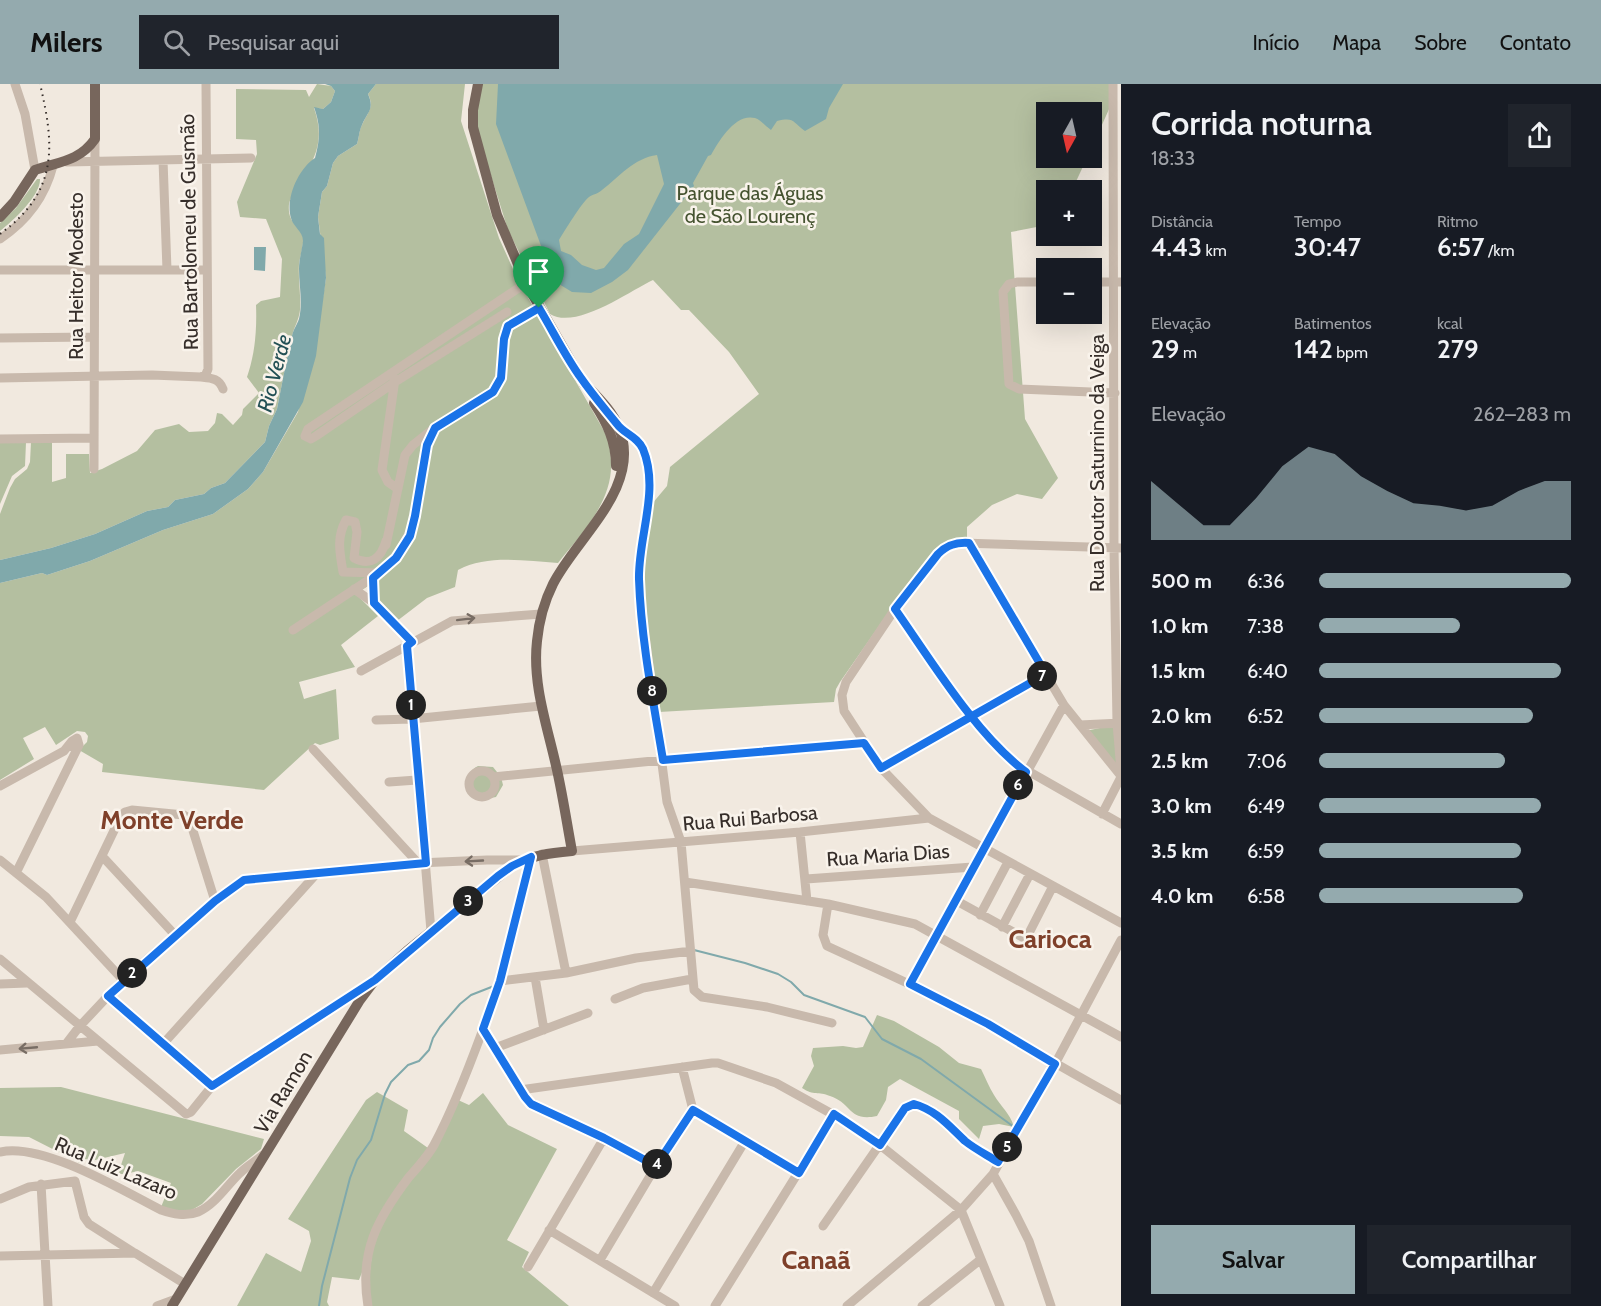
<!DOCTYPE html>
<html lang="pt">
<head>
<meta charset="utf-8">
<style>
  :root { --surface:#171b24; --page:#20242c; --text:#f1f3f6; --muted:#9ea1a6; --accent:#94aaae }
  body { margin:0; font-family:Cabin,sans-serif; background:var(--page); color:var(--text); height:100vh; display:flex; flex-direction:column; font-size:22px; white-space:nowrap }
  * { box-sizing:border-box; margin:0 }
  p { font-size:20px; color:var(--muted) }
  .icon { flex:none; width:33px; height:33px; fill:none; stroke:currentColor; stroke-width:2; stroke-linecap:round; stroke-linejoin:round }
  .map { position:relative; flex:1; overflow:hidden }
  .details { display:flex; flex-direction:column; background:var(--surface); width:480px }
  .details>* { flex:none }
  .needle { width:39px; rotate:188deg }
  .controls { position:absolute; left:1036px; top:18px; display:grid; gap:12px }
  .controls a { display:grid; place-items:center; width:66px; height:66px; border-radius:0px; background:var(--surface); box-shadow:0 6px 24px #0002; font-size:30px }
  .pin { position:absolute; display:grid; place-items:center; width:51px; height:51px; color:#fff; margin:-62px -26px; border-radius:50% 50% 50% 0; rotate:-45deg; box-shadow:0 0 6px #0007 }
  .pin .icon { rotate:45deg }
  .km { position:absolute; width:30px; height:30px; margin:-15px; border-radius:50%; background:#222; color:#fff; font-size:16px; line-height:30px; text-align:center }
  .round { display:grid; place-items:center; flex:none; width:63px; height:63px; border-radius:0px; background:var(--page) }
  .head { display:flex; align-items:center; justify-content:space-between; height:102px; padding:0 30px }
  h1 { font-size:33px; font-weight:600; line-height:45px }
  .stats { display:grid; grid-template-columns:repeat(3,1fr); gap:9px; height:102px; padding:6px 30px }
  .stats div { display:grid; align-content:center }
  .stats b { font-size:26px; font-weight:600 }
  .stats small { font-size:16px; font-weight:400 }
  .stats p { font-size:16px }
  .chart { height:168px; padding:12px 30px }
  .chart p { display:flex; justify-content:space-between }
  .chart svg { width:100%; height:108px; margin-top:6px; fill:var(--accent); opacity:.7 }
  .primary-button { display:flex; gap:12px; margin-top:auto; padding:12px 30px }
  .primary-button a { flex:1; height:69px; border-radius:0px; background:var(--accent); color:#111; font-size:24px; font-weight:600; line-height:69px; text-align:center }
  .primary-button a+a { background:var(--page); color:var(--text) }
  ul { padding:0 30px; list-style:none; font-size:20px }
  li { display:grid; grid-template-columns:96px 72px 1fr; align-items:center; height:45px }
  li i { height:15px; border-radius:8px; background:var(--accent) }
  header { display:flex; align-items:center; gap:36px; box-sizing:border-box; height:84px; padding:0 30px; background:var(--accent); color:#111 }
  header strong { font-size:28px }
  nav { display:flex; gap:33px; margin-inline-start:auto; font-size:21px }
  .search { width:420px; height:54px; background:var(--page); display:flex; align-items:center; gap:15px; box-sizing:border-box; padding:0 21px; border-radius:0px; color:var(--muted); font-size:22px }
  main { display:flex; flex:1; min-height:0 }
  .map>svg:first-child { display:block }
</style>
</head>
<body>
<header>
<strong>Milers</strong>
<div class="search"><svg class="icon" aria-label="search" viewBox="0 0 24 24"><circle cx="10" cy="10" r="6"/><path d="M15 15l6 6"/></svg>Pesquisar aqui</div>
<nav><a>Início</a><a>Mapa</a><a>Sobre</a><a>Contato</a></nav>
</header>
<main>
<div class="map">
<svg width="1121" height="1222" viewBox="0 0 1121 1222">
  <rect width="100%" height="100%" fill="#f1e9df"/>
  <path fill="#b4bfa0" d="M317,0L331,2L335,7L331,18L323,25L314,24C325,56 316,72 300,100C296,106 290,114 289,120C287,140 300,141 303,153C304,161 300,172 299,180C298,195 301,211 300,226C299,236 294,243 292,252C290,260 291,266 287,274L277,325L269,342L265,358L225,399L211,404L204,410L175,416L168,423L147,427L95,450L51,464L0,476V430L10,404L15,395L27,385L30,378L31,358H52V398L66,394V370H89L90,389L102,385L137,367L155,346L179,340L189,348L208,347L215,339L217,329L222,330L233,341L242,331L243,325L259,309L247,293C255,270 257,246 256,221L261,217L280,213L282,175L266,135L240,133L237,118L257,70L256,56L236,55V5L306,6L309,13Z
    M376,0H465L461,37L499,154L518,196L608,354C609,362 611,370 611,378C613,418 581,450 558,479C526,477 487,470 458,486L455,503L427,514L397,537L376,519L377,496L356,510L378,532L341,561L355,583L299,598L304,615L336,605L339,655L320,661L315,659L264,706L102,688L103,680L79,666L87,658L88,652L85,648L77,647L56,661L45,643L23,654L34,675L0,696V499L42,489L47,491L90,477L163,446L213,430L248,405L263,388L298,328L322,219L326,194L318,133L322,108L327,102L333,79L338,72L357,60C359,54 359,46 362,41C367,29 375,24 368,10Z
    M481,0H1110V23L1092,63V28H1047V74H1087L1072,106H1047V141L1011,148L1025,335L1058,394L1042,415L1017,410L992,421L967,443V456L950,457L939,462L893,522L840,598L836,605L834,618L659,628L644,513V491L651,421L667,402L670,383L759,310L729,268L689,226H681L653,196C628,208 576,246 550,230L508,146L477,47L475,26Z
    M37,95H40C41,111 13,137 0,147V139L16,124Z
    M0,358H26L25,382L12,392L0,420Z
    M1115,641L1117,683L1085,647Z
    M478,682L493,683L501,693L503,701L496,713L480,716C465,708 461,691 478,682Z
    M877,931L894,937L939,963L959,979L981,985C985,993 989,1003 994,1011C1001,1023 1010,1029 1014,1043L999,1040L983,1042L979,1055L959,1035V1027L900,995L888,1003L886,1016L877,1032C848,1038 852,1019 830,1012C818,1007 814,1012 802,1004L814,982L811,972L813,964L843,962L856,964L863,963Z
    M61,1003L264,1055L261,1065L236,1085L202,1120L192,1126L182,1128L161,1123L171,1099L138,1087L125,1090H118L125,1069L91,1077L86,1075L80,1079L29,1053L0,1052V1004Z
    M377,1008L408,1026L404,1047L428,1064L394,1107L359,1196L332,1193L327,1218L329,1222H237L266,1169L301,1188L311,1157L309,1147L288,1135L366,1016Z
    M483,1009L508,1041L557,1065L507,1156L529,1168L522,1183L569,1222H371L368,1203L374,1153L458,1016L469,1021Z"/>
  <path fill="#80a9ab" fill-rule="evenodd" d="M325,0H376L368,10C375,26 367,28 362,41C359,47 359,54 357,60L338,72L333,79L327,102L322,108L318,133L320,150L324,154L326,194L316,272L303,318L263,388L248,405L213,430L163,446L90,477L47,491L42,489L0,499V476L51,464L95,450L147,427L168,423L175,416L204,410L211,404L225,399L265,358L269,342L277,325L287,274C291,266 290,260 292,252C293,246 297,241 299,235C303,219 299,201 299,185C299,175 302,166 303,157C303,147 293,143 291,134C285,114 299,84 315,74C320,55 321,43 314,23L323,25L331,18L335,7L331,2Z
    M498,0H843L829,24L826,35L805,47C792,38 795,33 777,37L771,46C765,42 761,36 755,34C735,29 719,57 711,71L708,72L693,99L694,102L628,186L612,198L591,209L572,208L554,197L496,40ZM657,71L664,100L639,150L624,160L604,184L596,186L582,181L571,171L561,167L559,156C564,148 582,118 589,113C593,110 598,110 602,106C619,93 634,74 657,71Z
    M254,163H266L265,187L254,186Z"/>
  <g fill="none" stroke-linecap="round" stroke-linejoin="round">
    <path stroke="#80a9ab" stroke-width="2" d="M694,866L745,879L778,890L791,898L804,911L865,933L882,955L921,975L1014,1043
      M319,1222L322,1202L350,1094L357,1076L371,1056L385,1010L391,998L408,981L419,977L429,966L433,954L440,943L460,920L471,911L494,902"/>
    <path stroke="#c8b9ac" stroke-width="9" d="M15,0L25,30L35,86
      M1113,0L1114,464L1117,639L1121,687
      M163,76L167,186
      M67,78L251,74
      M0,155C27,137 45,113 53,82
      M0,186H207
      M1047,198H1017L1009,200L1003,208L1009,300L1019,305L1115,309
      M1092,198H1121
      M507,228L395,298L316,352L311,355L305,352L308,345L526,199
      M0,254L93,253
      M201,293C211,294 219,294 223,305
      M0,294L152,291L201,293L206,290L208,285L206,0
      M395,295L382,386L388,398L398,405
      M615,341C623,345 632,349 638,356C660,384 644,440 640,471C639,485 639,499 640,513L667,718L681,758L694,906L702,913L767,923L832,939
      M0,355L93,354
      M94,385L95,55
      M968,459L1064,621L1121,692
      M386,461L405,371L413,361L433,345
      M1121,464L962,459L945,463L938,470L895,525L846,598L842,611L844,627L881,684L929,734L1121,839
      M378,489L343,488C340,469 336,454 346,436L355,438L357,448L354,474C371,483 381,474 386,457
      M373,493L374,519
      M354,505L374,519L412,558
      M895,525L972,633L1014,679L1121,740
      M293,546L373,493L396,474L413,442L424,374L427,361L435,344L493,307L501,294L504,255L508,242L539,224
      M407,562L431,847
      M361,587L452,537L541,530
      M376,636L412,635L541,622
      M1080,641L1121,639
      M313,665L418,779
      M881,684L1046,590
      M469 700a13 13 0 1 1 26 0a13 13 0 1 1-26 0Z
      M493,693L663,676L864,659
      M389,698L417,696
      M0,702L64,667L72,657L77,654L79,661L74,663L69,661
      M1102,730L1121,693
      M800,748L807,817
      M572,767L800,748L929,734
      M542,770L566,889
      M102,772L175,851
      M0,776L46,813L123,896
      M16,789L79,661
      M806,795L973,783
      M685,798L828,820L915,840L1121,953
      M955,816L1024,854L1028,851L1053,802
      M828,820L823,851L827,862C881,887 936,911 989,941C1033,966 1076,992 1121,1016
      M980,831L1008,778
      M70,838L121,732L125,728L132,726L184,731L189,734L215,817
      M1002,843L1030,790
      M0,875L186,1030L191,1028L212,1002L373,897
      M535,893L544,946
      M500,897L566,889L636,874L691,867
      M0,900L27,899
      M910,900L1064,621
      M108,912L212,1002
      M615,915L643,904L692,895
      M484,946L527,1017L656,1082
      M66,960L79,943L123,896L215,817L245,796L418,779L487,776H522
      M163,960L318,788
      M495,964L588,929
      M0,966L98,957
      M682,983L693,1026L799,1089
      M520,1006L712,979H718L776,999L834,1031L880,1061L961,1126L1000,1222
      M0,1068C42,1058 122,1106 161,1126C173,1130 185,1133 198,1128C215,1121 227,1101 240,1089C247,1082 256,1077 263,1071
      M993,1090L1016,1131L1029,1157L1051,1222
      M75,1097L84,1133L89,1140L133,1168
      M41,1100L48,1222
      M0,1115L29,1103L75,1097
      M823,1142L905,1024L911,1020C934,1020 950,1043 966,1057C975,1065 987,1071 998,1078
      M549,1146L675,1222
      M0,1172L135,1169L185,1200
      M600,1176L656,1082L693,1026
      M528,1183L604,1054
      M653,1209L745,1057
      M157,1222L176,1215
      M368,1222C359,1168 377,1135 409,1093C418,1083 428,1072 434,1061C453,1025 468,986 482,948C505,892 516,831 531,773
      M715,1222L834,1031
      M847,1222L961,1126L993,1090L1055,980L1121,856
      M922,1222L980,1176"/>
    <path stroke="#77665c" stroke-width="10" d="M478,0L473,26V43L497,131L526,199L584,300
      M0,133L14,118L35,86C57,78 79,78 95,55V0
      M594,319C607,339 616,357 616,382
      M172,1222L360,916L375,896L407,867L512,782C531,771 551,769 572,767C567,740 563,713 557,686C548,644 532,601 537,557C539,537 544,518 553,500C576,454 643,403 619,344C612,325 593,309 580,294"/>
    <path stroke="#362e2a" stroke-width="2" stroke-dasharray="1.5 4.5" stroke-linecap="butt" d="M0,150C58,108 55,63 40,0"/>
  </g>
  <defs><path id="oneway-shaft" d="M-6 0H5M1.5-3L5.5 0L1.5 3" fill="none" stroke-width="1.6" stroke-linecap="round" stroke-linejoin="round" transform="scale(1.5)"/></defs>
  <g stroke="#786d64">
    <use href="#oneway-shaft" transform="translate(466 535) rotate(-7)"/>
    <use href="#oneway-shaft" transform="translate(474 777) rotate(177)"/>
    <use href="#oneway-shaft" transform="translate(28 964) rotate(175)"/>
  </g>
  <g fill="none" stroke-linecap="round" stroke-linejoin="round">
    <defs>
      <path id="route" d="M539,224L508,242L504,255L501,294L493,308L435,344L427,361L415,432L410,452L396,474L373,494L374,519L412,558L407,562L426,779L244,796L215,817L108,912L212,1002L375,896L498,792L512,782L531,773L500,897L483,945L525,1013L531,1020L604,1054L656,1082L693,1026L799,1089L834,1030L880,1061L905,1024L914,1020C936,1026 949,1042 965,1057C975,1065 987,1071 998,1078L1055,980L988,940L910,900L1026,688C976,651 931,576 895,525L938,470C947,461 956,458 969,459L1046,590L881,684L864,659L663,676C653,616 641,555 639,495C638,453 660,406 643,365C637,352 624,350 617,340C605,325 592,310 581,294C565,272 553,247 539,224"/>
    </defs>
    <use href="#route" stroke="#fff" stroke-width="12"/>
    <use href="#route" stroke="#1a73e8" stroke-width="8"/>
  </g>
  <g text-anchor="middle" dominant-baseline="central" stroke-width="5" stroke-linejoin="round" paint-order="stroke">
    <g font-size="20" fill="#455330" stroke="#f9f3eb">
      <text x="750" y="109">Parque das Águas<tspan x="750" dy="23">de São Lourenç</tspan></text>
    </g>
    <g font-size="20" fill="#362e2a" stroke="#f9f3eb">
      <text transform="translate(189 148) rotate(-91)">Rua Bartolomeu de Gusmão</text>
      <text transform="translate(76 192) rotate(-90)">Rua Heitor Modesto</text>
      <text transform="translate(1097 379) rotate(-90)">Rua Doutor Saturnino da Veiga</text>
      <text transform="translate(750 734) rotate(-5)">Rua Rui Barbosa</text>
      <text transform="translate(888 771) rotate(-4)">Rua Maria Dias</text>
      <text transform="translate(283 1008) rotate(-59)">Via Ramon</text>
      <text transform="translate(116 1084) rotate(23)">Rua Luiz Lazaro</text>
    </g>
    <g font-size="21" font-style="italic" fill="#235055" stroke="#f9f3eb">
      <text transform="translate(274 289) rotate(-75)">Rio Verde</text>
    </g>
    <g font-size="26" font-weight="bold" fill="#7f402a" stroke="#f9f3eb">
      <text x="172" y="736">Monte Verde</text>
      <text x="1050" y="855">Carioca</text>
      <text x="816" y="1176">Canaã</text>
    </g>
  </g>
</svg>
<div class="controls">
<a><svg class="needle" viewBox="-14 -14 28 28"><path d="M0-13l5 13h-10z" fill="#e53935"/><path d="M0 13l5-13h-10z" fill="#9ea1a6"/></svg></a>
<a>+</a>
<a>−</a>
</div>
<div class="pin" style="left:539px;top:224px;background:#1e9e55"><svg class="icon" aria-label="arrive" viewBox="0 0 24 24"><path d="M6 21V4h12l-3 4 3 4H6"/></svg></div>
<b class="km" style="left:411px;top:621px">1</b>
<b class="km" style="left:132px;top:889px">2</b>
<b class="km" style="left:468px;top:817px">3</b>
<b class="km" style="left:657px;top:1080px">4</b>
<b class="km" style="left:1007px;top:1063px">5</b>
<b class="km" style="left:1018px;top:701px">6</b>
<b class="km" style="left:1042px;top:592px">7</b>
<b class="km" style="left:652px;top:607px">8</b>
</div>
<section class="details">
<div class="head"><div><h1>Corrida noturna</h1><p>18:33</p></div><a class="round"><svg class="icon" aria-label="share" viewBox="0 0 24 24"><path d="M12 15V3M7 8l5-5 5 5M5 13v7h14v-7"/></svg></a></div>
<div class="stats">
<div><p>Distância</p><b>4.43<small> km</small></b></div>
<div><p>Tempo</p><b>30:47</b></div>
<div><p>Ritmo</p><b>6:57<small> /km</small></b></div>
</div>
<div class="stats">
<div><p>Elevação</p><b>29<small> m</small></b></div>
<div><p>Batimentos</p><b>142<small> bpm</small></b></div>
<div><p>kcal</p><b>279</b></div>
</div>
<div class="chart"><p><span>Elevação</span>262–283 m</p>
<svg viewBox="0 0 160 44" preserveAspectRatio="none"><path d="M0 44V20L10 29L20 38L30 38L40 27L50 14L60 6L70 9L80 18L90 24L100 29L110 30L120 32L130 30L140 24L150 20L160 20V44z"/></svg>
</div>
<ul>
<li><b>500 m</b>6:36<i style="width:100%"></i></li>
<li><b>1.0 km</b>7:38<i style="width:56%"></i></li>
<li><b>1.5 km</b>6:40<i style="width:96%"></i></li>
<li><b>2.0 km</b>6:52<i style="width:85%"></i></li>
<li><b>2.5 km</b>7:06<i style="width:74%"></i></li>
<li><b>3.0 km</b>6:49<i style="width:88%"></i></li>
<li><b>3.5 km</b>6:59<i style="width:80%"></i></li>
<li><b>4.0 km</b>6:58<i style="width:81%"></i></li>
</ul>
<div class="primary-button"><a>Salvar</a><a>Compartilhar</a></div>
</section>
</main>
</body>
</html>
